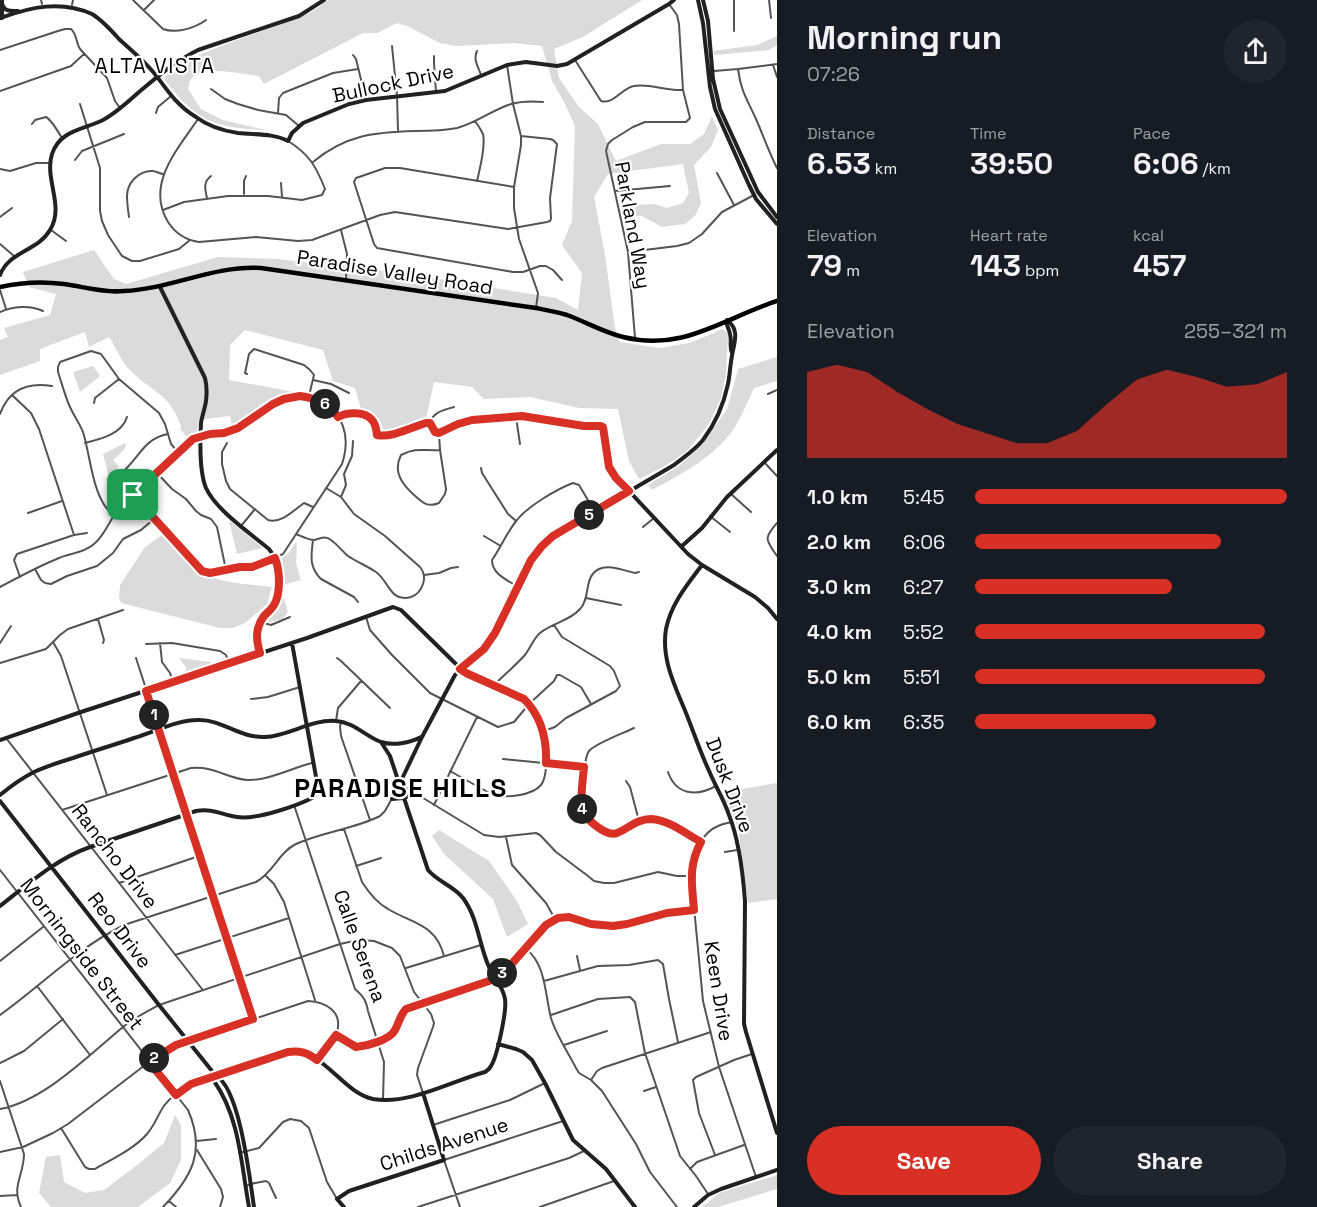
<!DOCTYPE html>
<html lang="en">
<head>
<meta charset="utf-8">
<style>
  :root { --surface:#171b24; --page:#20242c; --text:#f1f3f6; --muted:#9ea1a6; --accent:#d93025 }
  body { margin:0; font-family:"Space Grotesk",sans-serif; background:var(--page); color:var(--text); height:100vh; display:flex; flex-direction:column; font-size:22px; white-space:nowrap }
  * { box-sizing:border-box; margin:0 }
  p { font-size:20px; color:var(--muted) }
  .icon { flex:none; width:33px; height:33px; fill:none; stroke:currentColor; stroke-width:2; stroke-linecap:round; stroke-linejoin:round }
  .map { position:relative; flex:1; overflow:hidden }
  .panel { display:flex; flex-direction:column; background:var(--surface); width:540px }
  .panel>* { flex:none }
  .pin { position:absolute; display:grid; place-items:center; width:51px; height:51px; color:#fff; margin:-26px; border-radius:12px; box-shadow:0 3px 9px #0006 }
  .km { position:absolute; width:30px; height:30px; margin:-15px; border-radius:50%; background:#222; color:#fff; font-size:16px; line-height:30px; text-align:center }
  .round { display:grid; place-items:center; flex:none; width:63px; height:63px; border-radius:32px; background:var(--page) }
  .summary { display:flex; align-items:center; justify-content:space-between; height:102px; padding:0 30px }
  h1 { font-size:33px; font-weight:700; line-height:45px }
  .metrics { display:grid; grid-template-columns:repeat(3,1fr); gap:9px; height:102px; padding:6px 30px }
  .metrics div { display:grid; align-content:center }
  .metrics b { font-size:30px; font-weight:700 }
  .metrics small { font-size:16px; font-weight:400 }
  .metrics p { font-size:16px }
  .chart { height:168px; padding:12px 30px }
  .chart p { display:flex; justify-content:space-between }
  .chart svg { width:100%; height:108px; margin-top:6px; fill:var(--accent); opacity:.7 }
  .button { display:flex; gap:12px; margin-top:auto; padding:12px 30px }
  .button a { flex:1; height:69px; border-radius:36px; background:var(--accent); color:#fff; font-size:24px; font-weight:700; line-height:69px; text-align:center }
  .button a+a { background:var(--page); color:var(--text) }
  ul { padding:0 30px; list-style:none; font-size:20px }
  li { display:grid; grid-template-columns:96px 72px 1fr; align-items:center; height:45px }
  li i { height:15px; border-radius:8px; background:var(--accent) }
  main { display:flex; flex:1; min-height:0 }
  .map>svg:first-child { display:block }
</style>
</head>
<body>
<main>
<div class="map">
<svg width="777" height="1207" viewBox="0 0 777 1207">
  <rect width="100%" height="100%" fill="#fff"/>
  <path fill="#dbdbdb" d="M328,0H642L583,37L554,49L559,78L579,107L598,124L616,161L661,144H690L704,134L712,116L718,130L711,147L694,165L701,203L695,216L685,224L662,227L642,216H625L621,206L654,204L667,208L683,203L689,193L683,164L608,174L594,197L605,255L615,328L620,342L659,348L689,343L714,333L721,329H723L728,334L726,374L721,398L709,424L686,452L665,466L639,479L629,461L618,409L579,408L530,397L484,399L472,387L434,382L426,419L385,433L379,419L361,409L355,388L333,381L323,350L245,330L230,345L229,380L294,392L265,402L243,419L232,426L230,416L199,420C198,430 198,433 189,439L180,429L181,426C169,392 152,393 130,370C121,362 116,347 109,337L89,347L85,332L40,349V361L0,375V340L8,337L4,328L50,315L56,294L29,287L23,272L94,250L114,279L126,284L218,257L278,259L402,273L556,298L578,310L582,273L562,245L572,221L575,126L565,104L552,81L542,46L513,43L457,46L440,43L407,26L397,23L377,33H363L264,84L259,76C242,74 202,64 191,79C189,82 189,86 188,89L201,109L223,120L266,130C214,128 196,121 164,79C178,54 280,28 309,13C316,10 322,4 328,0Z
    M777,36V45L769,50L714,55L713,51L757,45Z
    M777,357V381L754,388C748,401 742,415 735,427C715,457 683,473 652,490L648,485L680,465L702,445L727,409L738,369Z
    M93,366L99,374V377L80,392L73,372Z
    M125,443L126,445L124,450L113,460L119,467L113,471L112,475L121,491L117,496L111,485L103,454Z
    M229,520L263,548L237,554Z
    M165,533C173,543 190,566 200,571C220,584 249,584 272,587L267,604L245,623L233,628H220L121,603L119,598L120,585L145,547Z
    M296,542L297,543L296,563L301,580L286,584L281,588L282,573L280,560L289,553Z
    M283,596L288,612L283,619L269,622L268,618L277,607L281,597Z
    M179,658L219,663L185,675L186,667Z
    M777,783V899L748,903L738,828L722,792Z
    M439,830L489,861L517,901L528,924L507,937L493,899L444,854L432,836Z
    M175,1115L181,1125V1160L170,1183L138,1207H51L39,1193L46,1157L60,1155L64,1182L85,1193L104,1190L132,1169L164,1143Z
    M777,1175V1189L718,1207H702L719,1193Z"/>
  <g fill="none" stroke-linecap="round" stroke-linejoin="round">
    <path stroke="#545454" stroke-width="2" d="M41,0L42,4
      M133,0L163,29C176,34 195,28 206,20
      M769,0L771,18
      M72,5L73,0
      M144,10L154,0
      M734,31V0
      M392,46L397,96L398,130
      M0,50L58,31L65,29H71C77,34 76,43 80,49L107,78L115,101L120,108
      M477,51C473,60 478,66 481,75
      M353,55L356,59L366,100
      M434,56V63L436,92
      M575,60L601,101C613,105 622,88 634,86C649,83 666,91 682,90
      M507,65L513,104L521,136V145L514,187V208L519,239L538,293L536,308
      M773,65L777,77
      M738,69C741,92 747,99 756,119C763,135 769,152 777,168
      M714,71L738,69L777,64
      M211,89L225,99L238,104L258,110L286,115L299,126
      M0,91L71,66L84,54
      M80,104L100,168V211L102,221L108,235L122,256L132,261H140L179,249L190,240
      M156,113L158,107L171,96
      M278,113L279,98L283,93L333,73L358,69
      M198,119C178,149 145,184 168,222C175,233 186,240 199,242L256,237L298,241L312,240L380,215L395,212L508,229L547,222L550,221L551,219L550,198L557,144L553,140L550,139L521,136
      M475,121C478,125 481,130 483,134C486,146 480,168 477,181
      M32,124L35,120L46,117C50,119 59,133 62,138
      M75,160L82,151L124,134
      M313,162C345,135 375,132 415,131C429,131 443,131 457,128C476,123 492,110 511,104C522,101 532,101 543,102
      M0,169L10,171L36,163H49
      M717,173L734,205
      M281,183L282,197
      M514,187L400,168H385L359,177L356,178L354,182L374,244L377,248L513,272H523L540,266H546L553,270L562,280
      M615,191L670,186
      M244,194V181L246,176
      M207,198C205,189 203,182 211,176
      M163,210L184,202L228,196H268L302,200L322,195L325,189C316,166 309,154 288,141
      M0,217L12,208
      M129,217C128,210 127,203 127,196C127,183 139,170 153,171C154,171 162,174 163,174
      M51,230L66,241
      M341,230L347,254L346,280
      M0,244L14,256
      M628,252L677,246L689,243L702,234L722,212L754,195
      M0,290L6,309
      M0,312C13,306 30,305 43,311
      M635,338L628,252L606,151L608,144L612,140L633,127L645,122H686L690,118L683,90L679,24L677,15L669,4
      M247,374L245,373L249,354L254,349L304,365L310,370L314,375L309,396
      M313,380L331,384L349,393
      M768,394L777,390
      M12,395L31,413L39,429L74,535
      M94,403L95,398L119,379
      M0,414C9,389 28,382 52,386
      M338,417C347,412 365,411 372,420C376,424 376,430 377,435C392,438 412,427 426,423H430L435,432L439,433L458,424L472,420L522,416L584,426H601L604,429L609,467L616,478L628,490
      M516,417L520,444
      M430,423C433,412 444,410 454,407
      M439,434L440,450L446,489L445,494L439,503C427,508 422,502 413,494C401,483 393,471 401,455C417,447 423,451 440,450
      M85,443C101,439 122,434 127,417
      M227,443L222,452V464L226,481L230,489L268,520C281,524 294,510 304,503L313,507
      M764,462L777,476
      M481,468L482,473L508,514L516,521
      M157,473L172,489L186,499L196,511L201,515L211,519L217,527L226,570
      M120,474C139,460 142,439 168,434
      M731,494L751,512
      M341,497L346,485L344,474L352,456L353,441
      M28,513L62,501
      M113,515C92,498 91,457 83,432C80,424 74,416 70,407C65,396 62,384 58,372V367L60,362L91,351L101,354L119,379L159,413L165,424L171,444L177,451
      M710,516L730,532
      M777,523C763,539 766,540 777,556
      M241,526L255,509
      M643,527L654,518
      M296,534C301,536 308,540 314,540C320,539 325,535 331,540C337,544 342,551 348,556C357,562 367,566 376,572C389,581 390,603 411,597C417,595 421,590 423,584C425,578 424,572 420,567L385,536L354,514L341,497L326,488
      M484,536L499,545
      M313,540C311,556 309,567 321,579L354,597L358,602
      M35,569L41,580L45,583L51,584L67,576L97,566L113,553L123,539L141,530L154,519
      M424,575L439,573L451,568L458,567
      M20,577L14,560L17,554L74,535L87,533
      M517,586C507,580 492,574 492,560C501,547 507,532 517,520C528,506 557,489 573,483L579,485L595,512
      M0,587C19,577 39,566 59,558C71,553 84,553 94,544C106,534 110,518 121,506C136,491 152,476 168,462C176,454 183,446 192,440C205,432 222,435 236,429C254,422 266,406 283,399C294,395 305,396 315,400C344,411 351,436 342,464L283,554L266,562L252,567L240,568L210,573L202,571L133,495
      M586,598L621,605
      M366,617L370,630L392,655L430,693L498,727L514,722L529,704L554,681L557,675H560L581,687L591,704
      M98,619L104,640L103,643
      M260,622L271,625L290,617
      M53,642L61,656L107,795
      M0,643L11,626
      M160,643L162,662L170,673L173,682
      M146,644L172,643L220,651L226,655L229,664
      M136,658L253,1019
      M337,658L341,661L390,708
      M0,663L46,649L60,635L68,629L123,610
      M494,685C504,675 515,666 524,656C530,649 533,639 540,633C552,623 570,621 580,609C591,598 583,577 599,569C609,564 625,571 635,573L639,572
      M251,699L268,697L300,687
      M336,721L338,708L361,681
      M341,722L340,727L341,736L370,820
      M634,728C624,733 596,743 589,751C584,757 580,801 582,809C584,815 599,830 604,832C618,839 634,818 651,819C669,820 686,834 701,842
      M544,731L555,727L566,718L616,691L620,686L614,671L610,666L562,637L554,625
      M6,738L202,989
      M503,759L584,767
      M450,771L493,795C505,798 532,796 541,785C545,780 545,775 546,768C547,746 544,720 528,703C517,692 482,680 466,673L460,668
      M668,772C676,795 696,797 716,786
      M626,781L630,787L639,821
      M294,805L355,989C363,996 366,1000 368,1011L384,1062L383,1100
      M434,805L477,717
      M62,810L191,768C215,766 226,778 247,780C267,781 292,768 312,763
      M732,822C727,823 722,824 718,826C699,834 693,858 691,876L703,1001L719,1067L756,1177
      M344,829L362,882C369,893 377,903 388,909C413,924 436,924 444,956
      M506,837L512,865L546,903L555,919
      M725,852L737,850
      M356,866L381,858
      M0,870L188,1110C206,1151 192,1177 163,1207
      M266,876L274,884L284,902L315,1000
      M119,883L199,856
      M526,949C546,964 545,995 551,1018C556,1035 568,1052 576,1068L579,1073L591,1080L602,1091L636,1144L650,1172L677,1207
      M175,955L289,918
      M577,956L580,970
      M0,961L43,927
      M406,968L481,945
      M544,981L598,966L629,965L658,960L663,964L669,999L678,1042
      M37,986L90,1055
      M0,1015C42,985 77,948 124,925L256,882C273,873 279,852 296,844C323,832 354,829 380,816L385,811L400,784L484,835L499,837L536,833L540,835L556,852L588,876L594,881L604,883H614L658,872L677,876H691
      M551,1015L598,999L630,997L635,1002L645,1053L680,1156L696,1176L708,1194
      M336,1035L356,1047C366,1046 390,1040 395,1031C399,1023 400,1016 406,1009L489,981L508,968L546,925L558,918L569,917L595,925L613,926L627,924L667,913L695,910
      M564,1045L607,1031
      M0,1063L24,1051L63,1019
      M591,1080L597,1071L602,1068L711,1032
      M0,1081L24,1154C24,1175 11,1186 21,1207
      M644,1091L656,1087
      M0,1109C44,1101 89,1055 123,1027C134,1018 146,1012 159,1005L340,944L358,940L374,941L392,948L400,956L414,992L431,1014L434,1023L433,1027L418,1068L417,1075L423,1093
      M433,1125L510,1100L545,1083
      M61,1128L85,1167L89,1169H95C112,1159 134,1149 147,1134C159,1120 159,1106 175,1095
      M196,1141L216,1139
      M197,1150L221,1189L223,1197L220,1207
      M0,1152L23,1147L53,1133L68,1124L149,1062L176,1045L308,1001C325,1002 343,1011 337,1032C334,1042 324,1052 317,1060
      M239,1153L259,1148L283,1122L290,1119L301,1121L309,1128L327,1182L337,1199
      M715,1155L699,1113L693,1080L696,1077L734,1060L752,1054
      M690,1169L697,1162L744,1145
      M245,1187L250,1184L266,1181L269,1183L276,1198
      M0,1196L17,1195
      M169,1201L176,1207
      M418,1207L569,1158L584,1151
      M460,1207L444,1160L563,1121
      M540,1207L614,1181"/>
    <path stroke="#212121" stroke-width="4" d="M2,0V18
      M698,0L703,23L710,87L715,109L749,185L756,199L777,224
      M703,0L708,21L713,79L720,109L758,192L777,217
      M2,4C5,12 10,11 18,11
      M0,18C31,7 61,0 92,14C102,20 111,30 119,39C132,51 147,63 158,78C169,93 179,107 196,117C208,126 224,131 238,133C255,135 273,133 288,141L292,133L303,123L349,104L366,100L445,91L507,65L526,62L557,66L567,64L669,4L674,0
      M0,275C9,251 38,251 50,230C65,206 44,179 52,154C60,130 83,130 103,120C116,113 128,102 139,92C158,76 176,61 198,50L299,16L324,0
      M160,287L205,378C207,386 207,393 206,401C205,408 202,416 201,423C200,442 199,471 206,488C216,510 250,533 269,549C279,562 280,573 278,589C277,595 276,601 273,607C268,615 260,620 257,630C256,638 258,646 260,653
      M727,320C726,327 729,328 730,334C732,341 729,346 732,353
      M629,491L688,554L702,565L755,597L768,608L777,619
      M682,546L702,528L727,497L777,450
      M702,565C687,585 671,604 666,629C661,659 675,686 686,713C694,733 701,754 710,773C716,787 724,800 729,815C739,840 743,874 745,901L744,1024L746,1032L777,1133
      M0,740L81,712L307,638L393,607L401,610L460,668
      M400,783L422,737L455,675L465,664L484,649L495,633L531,560L542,546L553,536L674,465C684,457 695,450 703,440C715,424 724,403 728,384C730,375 730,365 732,356C734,343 740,330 728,321
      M0,795C11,786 22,778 34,772C47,766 60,762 73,758C93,751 114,745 134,738C155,732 178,719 200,720C223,720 239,738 265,737C289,736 311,719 336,721C354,722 365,736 381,742C393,746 410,743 421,737
      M392,799L403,798
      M404,799L410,794L414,793
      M0,801L159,1005L216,1076C240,1088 250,1181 254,1207
      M0,906C28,884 56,859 90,847L196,811C213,808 222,815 237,817C256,820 297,806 314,797L318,788L292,643
      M498,1044L516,1049L523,1052L532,1060L545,1083L573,1140L606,1169L635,1207
      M216,1077L214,1081C240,1118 241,1164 249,1207
      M176,1095L191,1085L291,1051C324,1050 343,1093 373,1099C410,1105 449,1082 485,1072C488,1070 489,1070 491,1066C497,1057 507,1011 505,999C503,986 494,978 489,967C479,945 478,918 463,898C454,886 438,882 428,870L390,756L381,742
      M344,1207L337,1199L349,1191L444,1160L423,1093
      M694,1207L708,1195L721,1189L777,1170"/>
    <path stroke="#000" stroke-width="4.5" d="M0,287C22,282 42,281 64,284C85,287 104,293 124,291C171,289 214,265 261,268L536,308C546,310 557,312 567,315C586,322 603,332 623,337C683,352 722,319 777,301"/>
  </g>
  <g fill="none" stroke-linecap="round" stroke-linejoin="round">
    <defs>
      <path id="route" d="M300,396C316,398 329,405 338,417C347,412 365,411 372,420C376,424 376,429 377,435C392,438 412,427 426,423H430L435,432L439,433L458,424L472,420L522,416L584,426H601L603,427L609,467L616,478L629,491L553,536L542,546L531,560L495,633L484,649L460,669L466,673L524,699C541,716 547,739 546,763L584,767C583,777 580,800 582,809C585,819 606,837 617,833C629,828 637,819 651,819C669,820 686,834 701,842C688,866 692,884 694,910L667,913L627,924L613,926L591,924L569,917L558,918L546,925L508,968L489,981L406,1009C400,1015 399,1023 395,1030C390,1040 367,1046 356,1047L336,1035L317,1060C308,1053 300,1050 288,1052L191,1084L176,1095L149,1062L176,1045L253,1019L146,691L260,653C256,640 255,628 264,616C267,613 271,610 274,605C281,593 280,571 275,558L252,567H240L210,573L202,571L133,495L193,439L210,434L224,433L238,428L273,404L284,399Z"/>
    </defs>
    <use href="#route" stroke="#fff" stroke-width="12"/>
    <use href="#route" stroke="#d93025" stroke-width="8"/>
  </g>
  <g text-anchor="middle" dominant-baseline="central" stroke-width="4.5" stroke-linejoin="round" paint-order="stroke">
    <g font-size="20" fill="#000" stroke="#fff">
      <text transform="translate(393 83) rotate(-12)">Bullock Drive</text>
      <text transform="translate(633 225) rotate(80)">Parkland Way</text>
      <text transform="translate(395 272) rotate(9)">Paradise Valley Road</text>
      <text transform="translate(730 785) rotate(69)">Dusk Drive</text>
      <text transform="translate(115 856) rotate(52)">Rancho Drive</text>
      <text transform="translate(120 930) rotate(52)">Reo Drive</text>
      <text transform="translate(360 946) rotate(70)">Calle Serena</text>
      <text transform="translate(82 954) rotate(52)">Morningside Street</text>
      <text transform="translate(719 991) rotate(81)">Keen Drive</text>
      <text transform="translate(444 1144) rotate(-18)">Childs Avenue</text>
    </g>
    <g font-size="21" letter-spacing="1.5" fill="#000" stroke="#fff">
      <text x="155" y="65">ALTA VISTA</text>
    </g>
    <g font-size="26" font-weight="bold" letter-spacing="1.5" fill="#000" stroke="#fff">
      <text x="401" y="788">PARADISE HILLS</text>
    </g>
  </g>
</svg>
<div class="pin" style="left:133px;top:495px;background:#1e9e55"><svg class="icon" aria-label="arrive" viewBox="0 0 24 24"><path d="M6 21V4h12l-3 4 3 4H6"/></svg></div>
<b class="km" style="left:154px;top:715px">1</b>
<b class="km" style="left:154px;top:1058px">2</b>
<b class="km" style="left:502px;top:973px">3</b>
<b class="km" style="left:582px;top:809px">4</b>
<b class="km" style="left:589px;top:515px">5</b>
<b class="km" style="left:325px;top:404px">6</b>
</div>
<section class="panel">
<div class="summary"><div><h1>Morning run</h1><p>07:26</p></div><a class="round"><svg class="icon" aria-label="share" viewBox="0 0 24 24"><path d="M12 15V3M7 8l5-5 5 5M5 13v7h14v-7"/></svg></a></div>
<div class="metrics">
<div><p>Distance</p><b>6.53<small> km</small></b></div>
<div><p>Time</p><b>39:50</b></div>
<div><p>Pace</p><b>6:06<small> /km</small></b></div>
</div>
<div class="metrics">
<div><p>Elevation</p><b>79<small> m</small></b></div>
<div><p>Heart rate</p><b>143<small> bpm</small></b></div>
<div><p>kcal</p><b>457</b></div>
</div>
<div class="chart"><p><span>Elevation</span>255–321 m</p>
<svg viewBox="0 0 160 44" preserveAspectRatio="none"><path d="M0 44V9L10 6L20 9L30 17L40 24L50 30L60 34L70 38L80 38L90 33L100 22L110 12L120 8L130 11L140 15L150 14L160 9V44z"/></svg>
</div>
<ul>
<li><b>1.0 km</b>5:45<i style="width:100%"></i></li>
<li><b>2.0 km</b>6:06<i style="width:79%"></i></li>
<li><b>3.0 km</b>6:27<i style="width:63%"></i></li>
<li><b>4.0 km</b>5:52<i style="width:93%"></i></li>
<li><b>5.0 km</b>5:51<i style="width:93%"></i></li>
<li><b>6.0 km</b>6:35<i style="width:58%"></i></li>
</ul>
<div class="button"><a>Save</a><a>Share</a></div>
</section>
</main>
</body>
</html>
